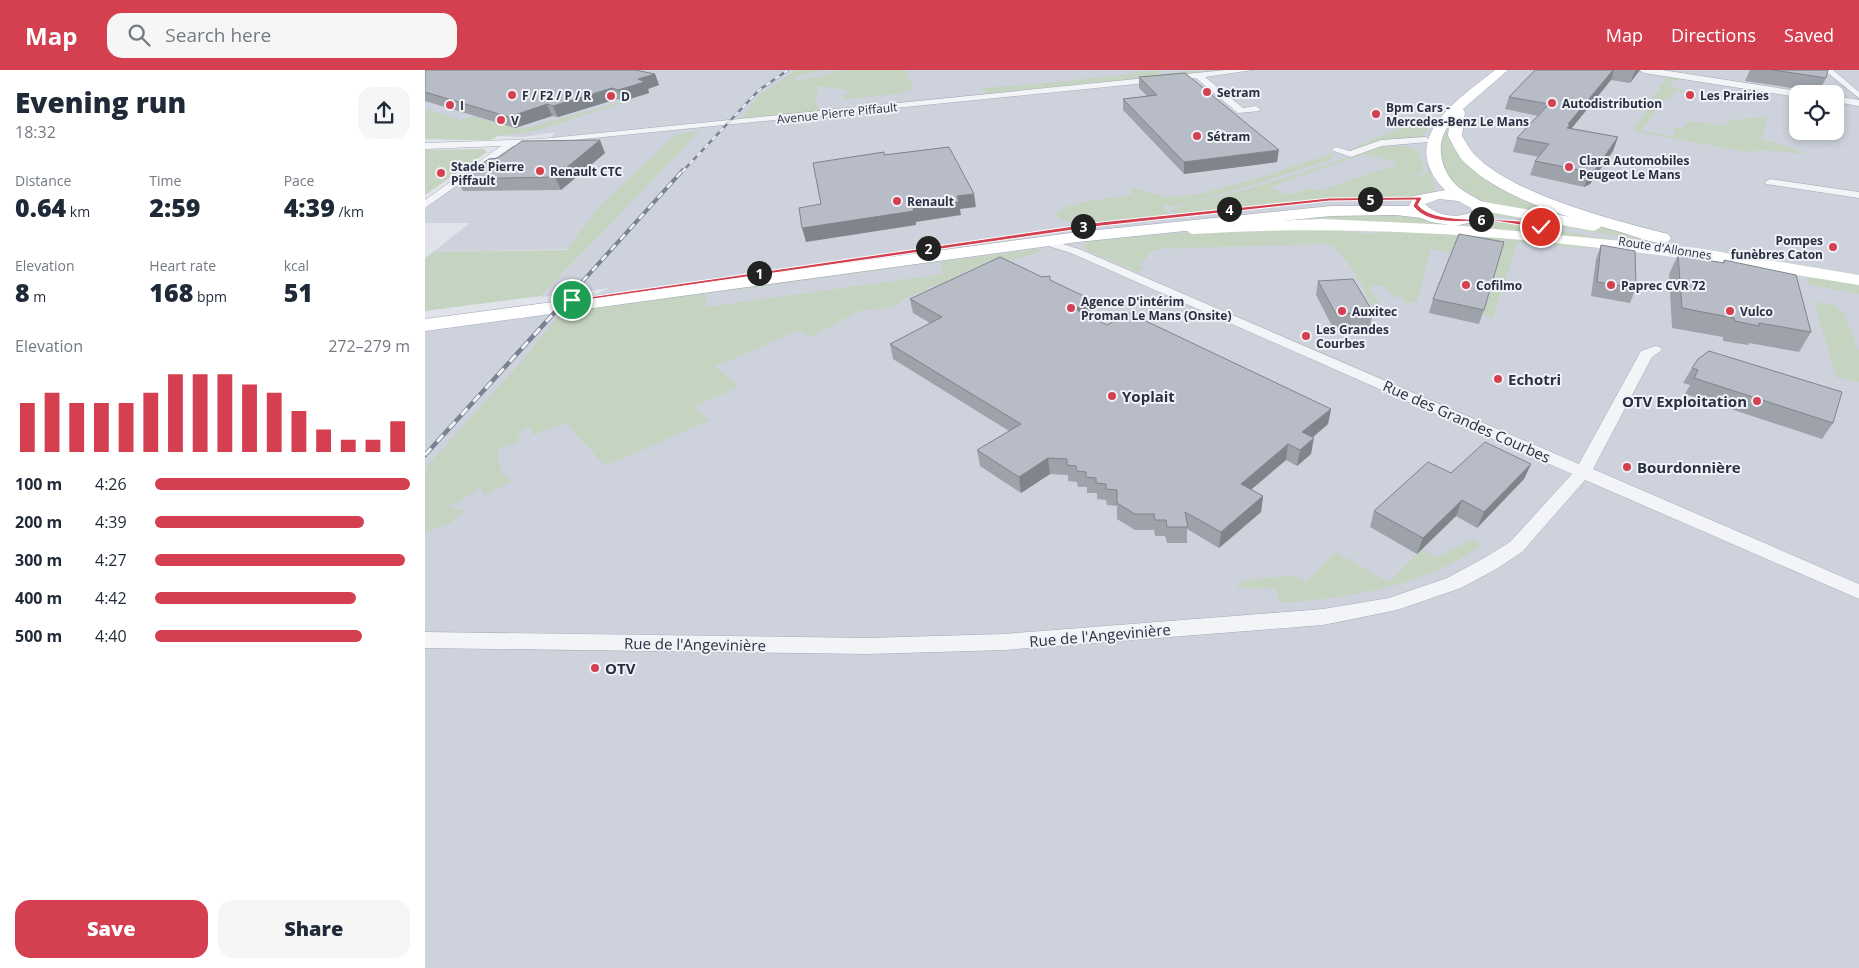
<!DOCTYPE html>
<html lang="en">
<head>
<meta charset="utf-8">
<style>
  :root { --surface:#fff; --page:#f6f6f7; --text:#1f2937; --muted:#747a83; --accent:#d44050 }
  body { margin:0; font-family:"Open Sans",sans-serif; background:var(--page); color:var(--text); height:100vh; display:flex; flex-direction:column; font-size:19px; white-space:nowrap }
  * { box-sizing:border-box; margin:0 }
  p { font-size:16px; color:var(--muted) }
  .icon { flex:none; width:28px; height:28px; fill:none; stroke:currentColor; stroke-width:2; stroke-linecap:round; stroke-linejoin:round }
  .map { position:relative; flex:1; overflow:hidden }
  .details { display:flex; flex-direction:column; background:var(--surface); width:425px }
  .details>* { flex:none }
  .buttons { position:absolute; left:1364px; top:15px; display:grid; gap:10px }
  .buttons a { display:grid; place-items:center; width:55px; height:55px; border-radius:10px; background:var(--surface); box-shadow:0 2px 8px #0003; font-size:25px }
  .pin { position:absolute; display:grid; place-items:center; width:42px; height:42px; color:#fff; margin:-21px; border:2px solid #fff; border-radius:50%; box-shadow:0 1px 5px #0007 }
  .km { position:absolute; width:25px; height:25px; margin:-12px; border-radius:50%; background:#222; color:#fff; font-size:14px; line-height:25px; text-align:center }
  .round { display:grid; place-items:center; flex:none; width:52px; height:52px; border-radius:15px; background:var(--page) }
  .head { display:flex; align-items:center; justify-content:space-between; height:85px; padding:0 15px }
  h1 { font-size:28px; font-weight:800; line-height:38px }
  .figures { display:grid; grid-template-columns:repeat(3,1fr); gap:8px; height:85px; padding:5px 15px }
  .figures div { display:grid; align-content:center }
  .figures b { font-size:25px; font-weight:800 }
  .figures small { font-size:14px; font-weight:400 }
  .figures p { font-size:14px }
  .chart { height:140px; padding:10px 15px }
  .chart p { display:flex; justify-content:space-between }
  .chart svg { width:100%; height:90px; margin-top:5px; stroke:var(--accent); stroke-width:6 }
  .cta { display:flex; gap:10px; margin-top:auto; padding:10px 15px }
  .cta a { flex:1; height:58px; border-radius:15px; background:var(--accent); color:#fff; font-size:20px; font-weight:800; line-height:58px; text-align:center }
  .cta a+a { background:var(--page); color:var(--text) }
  ul { padding:0 15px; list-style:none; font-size:16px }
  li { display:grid; grid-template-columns:80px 60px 1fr; align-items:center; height:38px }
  li i { height:12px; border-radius:6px; background:var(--accent) }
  header { display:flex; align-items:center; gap:30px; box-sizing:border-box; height:70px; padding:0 25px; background:var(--accent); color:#fff }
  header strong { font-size:24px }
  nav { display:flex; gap:28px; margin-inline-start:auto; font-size:18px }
  .search { width:350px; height:45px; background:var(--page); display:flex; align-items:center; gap:12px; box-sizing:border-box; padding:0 18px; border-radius:15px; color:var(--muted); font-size:19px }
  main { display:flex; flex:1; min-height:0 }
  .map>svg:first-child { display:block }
</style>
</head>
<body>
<header>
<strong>Map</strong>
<div class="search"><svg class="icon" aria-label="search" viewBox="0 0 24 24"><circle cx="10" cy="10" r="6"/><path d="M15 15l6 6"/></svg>Search here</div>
<nav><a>Map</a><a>Directions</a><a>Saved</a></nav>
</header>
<main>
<section class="details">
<div class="head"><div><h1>Evening run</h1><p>18:32</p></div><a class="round"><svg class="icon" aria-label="share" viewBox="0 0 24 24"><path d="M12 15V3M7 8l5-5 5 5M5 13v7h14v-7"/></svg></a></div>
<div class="figures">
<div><p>Distance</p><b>0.64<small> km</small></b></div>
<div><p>Time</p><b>2:59</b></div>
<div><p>Pace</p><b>4:39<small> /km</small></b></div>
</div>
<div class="figures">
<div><p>Elevation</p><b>8<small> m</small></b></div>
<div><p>Heart rate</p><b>168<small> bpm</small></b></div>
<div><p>kcal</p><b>51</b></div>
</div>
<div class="chart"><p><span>Elevation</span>272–279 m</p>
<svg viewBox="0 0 160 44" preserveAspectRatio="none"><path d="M5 44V20M15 44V15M25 44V20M35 44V20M45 44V20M55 44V15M65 44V6M75 44V6M85 44V6M95 44V11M105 44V15M115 44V24M125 44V33M135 44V38M145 44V38M155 44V29"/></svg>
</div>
<ul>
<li><b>100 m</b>4:26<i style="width:100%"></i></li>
<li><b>200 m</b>4:39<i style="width:82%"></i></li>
<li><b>300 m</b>4:27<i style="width:98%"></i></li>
<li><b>400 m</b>4:42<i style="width:79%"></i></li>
<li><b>500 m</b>4:40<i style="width:81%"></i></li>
</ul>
<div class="cta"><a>Save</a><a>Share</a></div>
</section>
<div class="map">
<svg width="1434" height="898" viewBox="0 0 1434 898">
  <rect width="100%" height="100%" fill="#e0e3ea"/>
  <path fill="#ced2dc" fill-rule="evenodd" d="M0,0H1434V898H0V251L94,249L136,242L184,218L115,227L162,179L8,182L45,153H0V135L85,74L123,72L130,62L98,67L72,66L65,70L0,69ZM1372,24H1410V61H1372Z"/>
  <path fill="#c5d4c1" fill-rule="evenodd" d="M371,0H398L371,7V11L388,7L390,9L414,0H480L489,18L473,24L418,29L424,20L391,16L389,19L394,22L391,27L394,42L315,50L335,24Z
    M735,0L732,4L784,0L770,2L771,3L562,25L557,18L642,11Z
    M1242,6L1257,8L1256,11L1249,10L1245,16L1260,21L1259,23L1250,21L1246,28L1251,30L1238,28L1217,61L1248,66L1251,60L1243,57L1258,58L1264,51L1299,56L1305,50L1343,47L1336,69L1376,81L1377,84L1333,80L1327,83L1208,61Z
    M237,20L111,61L72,66L65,70L0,69V39L36,50L48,46L90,58L105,57Z
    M1001,46L1009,50L996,69L922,81Z
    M1023,46L1035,76L1088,118L1255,174L1228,172L1056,143L1025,118L1007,69Z
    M275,61L116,226L0,241V188L8,182L141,180L173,138L251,64Z
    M962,75L981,76L993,80L998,91V103L990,104L969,97L972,94L950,85L945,87L939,84L846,117L863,125L885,118L893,121L964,97L998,106L1003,102L1001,88L1011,117L1009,122L995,129H904L799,139L798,136L801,133L795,139L748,144L746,140L767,132L824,119Z
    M58,79L62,82L0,125V80Z
    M910,82L905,90L821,117L747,137L742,134L737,137L747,145C726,148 642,164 631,144C639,132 694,127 709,124L705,120L710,119L740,127L771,125L843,105Z
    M906,141L1069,150L1287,186L1133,167L812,156Z
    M906,157C928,165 949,165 971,160L1170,174V179L1093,172L1068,248L1057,245L1028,183L1005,179L992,232L980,233L976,227H968L960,215L944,216L955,235L948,236C937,218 921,179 900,174L734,179L726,182L715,196L720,198L712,202L659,179L661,173L667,170L790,160Z
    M612,179L621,180L588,190L562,191L563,192L530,206L532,207L511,217L498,216L503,220L473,231L475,233L466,237L434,241L386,267L374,260L290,297L314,316L269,337L285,350L180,396L140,352L109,365L103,356L95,362L93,372L72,380L77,404L88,411L58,426L56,417L33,433L22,436L40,441L24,453L0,463V398L98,290L136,242ZM516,192L518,204L281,237L282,224Z
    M1381,206L1434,215V224L1384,215Z
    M1389,232L1411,235L1413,240L1418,241L1434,281V312L1412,308Z
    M1048,470L1057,475C999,517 924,528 854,533L851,519L811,518L818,511L867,505L882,512L910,482L964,512L997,479L1011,487Z"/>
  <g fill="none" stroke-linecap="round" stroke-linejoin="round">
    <defs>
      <path id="minor" d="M801,0H828L780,7L818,38L831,36L835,39L834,41L813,43L771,8L88,76L0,138V130L76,76L0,79V73L115,69Z
        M1399,0H1408L1434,22V28Z
        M1000,67L1003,68V72L957,76L926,87L906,80L911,77L925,81L956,70Z
        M1345,109L1434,122V128L1341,114L1340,112Z
        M624,170L654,179L1154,394L1216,281L1230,276L1235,277L1237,280L1227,287L1168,399L1434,514V529L1160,410L1097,482L1073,498L1036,518L972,540L898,555L579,580L443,584L0,578V562L443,568L579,564L898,539L964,528L1022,508L1059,488L1085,472L1147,404L646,183L620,175V171Z"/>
      <path id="tertiary" d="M1214,0H1237L1373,21L1378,24H1372V27L1219,3Z
        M1410,26L1434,30V36L1410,32Z"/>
      <path id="primary" d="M1070,0H1083L1038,39L1040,42L1037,66C1041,72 1045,80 1050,85C1087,124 1191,151 1243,164L1246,168L1243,172C1230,175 1212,167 1199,163C1148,149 1078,130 1039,92C1032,85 1028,74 1023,66L1024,55C1007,77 1018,110 1042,123C1051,129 1058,130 1064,139L1061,149L1030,156L1006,152L996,148L971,145L906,146L653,172L0,261V249L653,162L906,136H984L989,126L1020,120C970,70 1032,30 1070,0ZM1014,129L1033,131L1046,138L1047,142C1032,149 1012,146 1000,134Z"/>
    </defs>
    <use href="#minor" stroke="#a5aab4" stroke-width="1"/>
    <use href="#tertiary" stroke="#a5aab4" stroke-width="1"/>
    <use href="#primary" stroke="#9fa7b6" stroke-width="1"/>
    <use href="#minor" fill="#f3f4f8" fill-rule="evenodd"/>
    <use href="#tertiary" fill="#f3f4f8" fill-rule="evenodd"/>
    <path fill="#fff" fill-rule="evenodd" d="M1053,131L1169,151L1177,156L1169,161L1048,139L1045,136Z
      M897,149L1028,155L1271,178L1434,205V215C1213,178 991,150 767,164L759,159L767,154Z"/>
    <use href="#primary" fill="#fff" fill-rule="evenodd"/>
    <defs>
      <path id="rail-far2" d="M257,102L334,20L363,0"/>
      <path id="rail-far1" d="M139,232L258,100"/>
      <path id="rail" d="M0,385L140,231"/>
    </defs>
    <use href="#rail-far2" stroke="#798294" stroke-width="2.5"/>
    <use href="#rail-far1" stroke="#798294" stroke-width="4"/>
    <use href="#rail" stroke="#798294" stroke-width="4.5"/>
    <use href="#rail-far2" stroke="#f0f2f7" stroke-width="2" stroke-dasharray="5.5" stroke-linecap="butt"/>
    <use href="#rail-far1" stroke="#f0f2f7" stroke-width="2.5" stroke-dasharray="7" stroke-linecap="butt"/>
    <use href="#rail" stroke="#f0f2f7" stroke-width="3" stroke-dasharray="9" stroke-linecap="butt"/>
  </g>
  <path fill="#9da2ab" d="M0,0L230,4L234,15L223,19L224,23L198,31L192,29L133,47L127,46L90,58L0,31Z
    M1110,0H1215L1205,13L1186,10L1146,58L1193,67L1188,81L1165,114L1159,117L1105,105L1110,91L1114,87L1088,82L1092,68L1113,46L1080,39L1084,27Z
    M1325,0H1403L1401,8L1394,22L1320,11Z
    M714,7L852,92L759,104L698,40V29L722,26L714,18Z
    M180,83L136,120L38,121L31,109Z
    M1176,175L1211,218L1205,233L1166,226L1171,189Z
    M1253,185L1298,193L1299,190L1386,262L1374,282L1324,273L1323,275L1298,271V267L1247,258L1244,204Z
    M625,206V210L667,244L664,246L682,255L906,339L903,354L887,368L886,384L872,396L861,390L826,419L838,426L836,442L794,478L762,459V473H742L740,466H730L729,460H710L692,449V436L682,435L681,430L672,429V423H662V417H653L652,412L643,411V405L625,404L596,423L555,396L552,380L584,361L468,289L465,274L505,253L488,243L485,229L617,207Z
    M893,211L948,242L945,256L908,258L891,225Z
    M1008,229L1059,240L1054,254L1004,243Z
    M1273,289L1408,353L1397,369L1260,324L1265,315L1258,313L1267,298Z
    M1106,394L1099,409L1052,458L1031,446L992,484L945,457L949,441L1026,403Z"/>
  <path fill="#80848b" d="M1188,0H1189L1186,10L1142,64L1143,54Z
    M1211,0H1215L1205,13L1210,1Z
    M230,4L234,15L223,19L224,23L198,31L193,20L213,9Z
    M187,18L192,29L133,47L128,36Z
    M122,34L127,46L90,58L84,47Z
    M1193,67L1188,81L1165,114L1159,117L1164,102Z
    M175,70L180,83L136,120L130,107Z
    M854,80L852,92L759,104V92Z
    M549,124L551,137L535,139L536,145L491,152V155L381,172L377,158L488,138L532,126Z
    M667,230V244L651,253L650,239Z
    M906,339L903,354L875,378L877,362Z
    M889,368L886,384L872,396L875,380Z
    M863,374L861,390L814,430L816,414Z
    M623,388L625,404L596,423L594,407Z
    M1106,394L1099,409L1052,458L1059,442Z
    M838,426L836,442L794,478L796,462Z
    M1037,430L1031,446L992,484L998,468Z"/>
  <path fill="#b7bcc7" stroke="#80848b" d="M0,0H210L230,4L213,9L220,12L193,20L187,18L128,36L122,34L84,47L0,22Z
    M1110,0H1188L1143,54L1145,55L1142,58L1193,67L1170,100L1164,102L1110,91L1124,74L1092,68L1124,34L1084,27Z
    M1348,0H1403L1401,8Z
    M760,3L854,80L759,92L698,29L732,25L714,7Z
    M175,70L130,107L31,109L64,89L73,88L97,71Z
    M524,77L549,124L532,126L534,132L488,138L489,141L377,158L374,138L396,134L388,93L459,82V85Z
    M1034,164L1079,172L1059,240L1008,229Z
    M1176,175L1210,181L1211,218L1172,212Z
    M1253,185L1299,193V190L1371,205L1386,262L1334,253V256L1310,251L1309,248L1257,238Z
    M575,187L617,207L625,206V210L667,230L650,239L682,255L704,243L906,339L877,362L889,368L875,380L863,374L816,414L838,426L796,462L760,442L763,457H742L741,450H730L729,444H710L692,433V420L681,419V414L671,413V408L661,407V402L652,401L651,396L642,395V389L623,388L594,407L552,380L596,354L465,274L517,247L485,229Z
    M928,209L948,242L911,244L893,211Z
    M1284,281L1417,322L1408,353L1269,308L1273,300L1267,298L1273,289Z
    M1060,372L1106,394L1059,442L1037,430L998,468L949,441L1003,392L1026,403Z"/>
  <path fill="#d44050" stroke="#fff" d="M995,127L997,128L993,135C1013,159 1088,142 1119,157L1116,159C1101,156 1085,153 1070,151C1045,149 1006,159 988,136L991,130L904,131L676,156L147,232L144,230L676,152L904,128Z"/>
  <g fill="#d44050" stroke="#f0f2f7" stroke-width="2">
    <circle cx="782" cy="22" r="5"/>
    <circle cx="87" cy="25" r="5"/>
    <circle cx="1265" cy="25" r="5"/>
    <circle cx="186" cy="26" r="5"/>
    <circle cx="1127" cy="33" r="5"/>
    <circle cx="25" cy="35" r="5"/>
    <circle cx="951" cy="44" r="5"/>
    <circle cx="76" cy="50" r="5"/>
    <circle cx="772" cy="66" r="5"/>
    <circle cx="1144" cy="97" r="5"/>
    <circle cx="115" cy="101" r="5"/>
    <circle cx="16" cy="103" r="5"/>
    <circle cx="472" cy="131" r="5"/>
    <circle cx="1408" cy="177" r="5"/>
    <circle cx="1041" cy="215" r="5"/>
    <circle cx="1186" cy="215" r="5"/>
    <circle cx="646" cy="238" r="5"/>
    <circle cx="917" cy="241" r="5"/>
    <circle cx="1305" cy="241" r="5"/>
    <circle cx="881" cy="266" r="5"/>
    <circle cx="1073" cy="309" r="5"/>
    <circle cx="687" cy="326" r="5"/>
    <circle cx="1332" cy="331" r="5"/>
    <circle cx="1202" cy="397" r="5"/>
    <circle cx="170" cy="598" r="5"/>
  </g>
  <g text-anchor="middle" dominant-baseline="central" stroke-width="4" stroke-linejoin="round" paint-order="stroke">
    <g font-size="12" font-weight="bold" fill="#283042" stroke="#f0f2f7" text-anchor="start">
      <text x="792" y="22">Setram</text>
      <text x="97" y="25">F / F2 / P / R</text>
      <text x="1275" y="25">Les Prairies</text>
      <text x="196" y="26">D</text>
      <text x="1137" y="33">Autodistribution</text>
      <text x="35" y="35">I</text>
      <text x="961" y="37">Bpm Cars -<tspan x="961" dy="14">Mercedes-Benz Le Mans</tspan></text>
      <text x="86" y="50">V</text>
      <text x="782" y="66">Sétram</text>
      <text x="1154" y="90">Clara Automobiles<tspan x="1154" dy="14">Peugeot Le Mans</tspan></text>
      <text x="26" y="96">Stade Pierre<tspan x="26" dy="14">Piffault</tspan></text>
      <text x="125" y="101">Renault CTC</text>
      <text x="482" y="131">Renault</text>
      <text x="1398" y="170" text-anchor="end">Pompes<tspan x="1398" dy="14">funèbres Caton</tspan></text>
      <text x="1051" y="215">Cofilmo</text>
      <text x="1196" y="215">Paprec CVR 72</text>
      <text x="656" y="231">Agence D'intérim<tspan x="656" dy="14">Proman Le Mans (Onsite)</tspan></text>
      <text x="927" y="241">Auxitec</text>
      <text x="1315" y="241">Vulco</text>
      <text x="891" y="259">Les Grandes<tspan x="891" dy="14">Courbes</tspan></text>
    </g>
    <g font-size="12" fill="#283042" stroke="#f0f2f7">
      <text transform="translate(412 43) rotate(-6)">Avenue Pierre Piffault</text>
      <text transform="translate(1240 178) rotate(9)">Route d'Allonnes</text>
    </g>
    <g font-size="15" font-weight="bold" fill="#283042" stroke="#f0f2f7" text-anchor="start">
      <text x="1083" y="309">Echotri</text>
      <text x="697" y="326">Yoplait</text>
      <text x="1322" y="331" text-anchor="end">OTV Exploitation</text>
      <text x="1212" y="397">Bourdonnière</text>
      <text x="180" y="598">OTV</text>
    </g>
    <g font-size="15" fill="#283042" stroke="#f0f2f7">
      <text transform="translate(1042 351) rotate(24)">Rue des Grandes Courbes</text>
      <text transform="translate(675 565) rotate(-5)">Rue de l'Angevinière</text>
      <text transform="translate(270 574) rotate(1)">Rue de l'Angevinière</text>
    </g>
  </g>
</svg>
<div class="buttons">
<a><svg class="icon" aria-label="locate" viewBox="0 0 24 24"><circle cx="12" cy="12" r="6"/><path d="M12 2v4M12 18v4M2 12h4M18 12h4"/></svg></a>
</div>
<div class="pin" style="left:147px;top:230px;background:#1e9e55"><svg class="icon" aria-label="arrive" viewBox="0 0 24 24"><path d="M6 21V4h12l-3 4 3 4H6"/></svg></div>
<div class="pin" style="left:1116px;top:157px;background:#d93025"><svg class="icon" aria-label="check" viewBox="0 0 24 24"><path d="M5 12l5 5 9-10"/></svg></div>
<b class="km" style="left:334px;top:203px">1</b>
<b class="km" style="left:503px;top:178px">2</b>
<b class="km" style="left:658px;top:156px">3</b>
<b class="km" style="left:804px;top:139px">4</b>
<b class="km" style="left:945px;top:129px">5</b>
<b class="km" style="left:1056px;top:149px">6</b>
</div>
</main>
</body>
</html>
